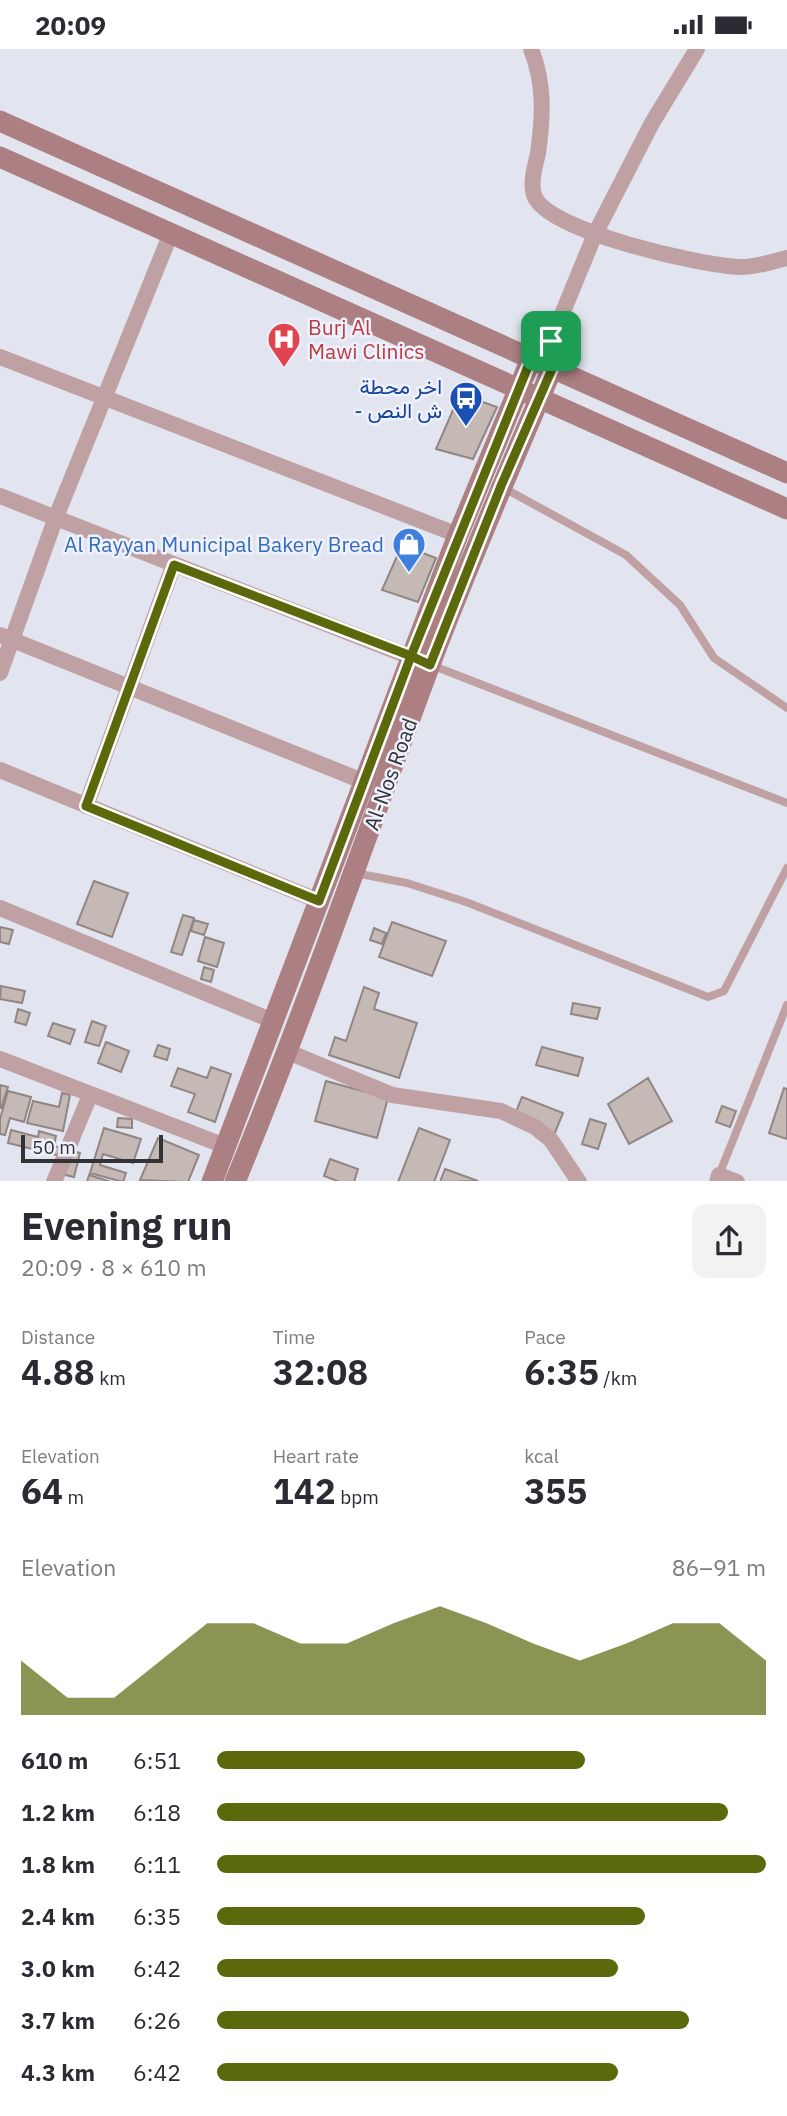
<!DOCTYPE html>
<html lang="en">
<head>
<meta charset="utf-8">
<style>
  :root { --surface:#fff; --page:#f2f2f3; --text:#2b2b33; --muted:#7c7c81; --accent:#5c680c }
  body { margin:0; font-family:"IBM Plex Sans",Vazirmatn,sans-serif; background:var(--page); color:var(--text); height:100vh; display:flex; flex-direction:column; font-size:26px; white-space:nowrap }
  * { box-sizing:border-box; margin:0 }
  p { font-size:23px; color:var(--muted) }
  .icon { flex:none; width:38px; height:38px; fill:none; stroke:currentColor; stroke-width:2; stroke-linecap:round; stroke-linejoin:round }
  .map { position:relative; height:1132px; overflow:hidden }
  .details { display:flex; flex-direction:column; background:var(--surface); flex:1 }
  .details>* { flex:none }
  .scale { position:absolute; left:21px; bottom:18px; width:142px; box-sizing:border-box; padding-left:7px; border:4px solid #323337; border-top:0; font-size:19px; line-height:24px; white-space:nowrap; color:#323337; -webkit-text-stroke:5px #eff2fc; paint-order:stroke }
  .pin { position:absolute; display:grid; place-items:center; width:60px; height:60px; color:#fff; margin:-30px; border-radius:14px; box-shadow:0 4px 10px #0006 }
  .round { display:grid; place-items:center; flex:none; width:74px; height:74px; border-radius:14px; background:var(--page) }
  .headline { display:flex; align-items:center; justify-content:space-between; height:119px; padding:0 21px }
  h1 { font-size:38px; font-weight:700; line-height:52px }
  .figures { display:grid; grid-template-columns:repeat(3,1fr); gap:10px; height:119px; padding:7px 21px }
  .figures div { display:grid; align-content:center }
  .figures b { font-size:35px; font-weight:700 }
  .figures small { font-size:19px; font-weight:400 }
  .figures p { font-size:19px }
  .chart { height:196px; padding:14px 21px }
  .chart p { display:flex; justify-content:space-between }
  .chart svg { width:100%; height:126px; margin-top:7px; fill:var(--accent); opacity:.7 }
  ul { padding:0 21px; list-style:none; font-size:23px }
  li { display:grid; grid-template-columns:112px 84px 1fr; align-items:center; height:52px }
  li i { height:18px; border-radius:9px; background:var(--accent) }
  .status { display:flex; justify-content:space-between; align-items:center; height:49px; padding:0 35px; background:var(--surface); direction:ltr }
  .status svg { height:19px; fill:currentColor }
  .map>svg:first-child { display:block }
</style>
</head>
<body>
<div class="status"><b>20:09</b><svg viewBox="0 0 49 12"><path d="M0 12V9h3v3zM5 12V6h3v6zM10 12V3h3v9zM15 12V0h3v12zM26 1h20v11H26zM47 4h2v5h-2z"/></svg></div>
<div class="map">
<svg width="787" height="1133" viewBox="0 0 787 1133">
  <rect width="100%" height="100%" fill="#e2e5ef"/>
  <path fill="#c4b9b5" stroke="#918683" stroke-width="2" d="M460,345L497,358L473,410L436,400Z
    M402,496L436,509L418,553L382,541Z
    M94,832L128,844L112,888L77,875Z
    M183,866L194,869L182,906L171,903Z
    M194,871L208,875L204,886L191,882Z
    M392,873L446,892L432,927L379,908Z
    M0,878L13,881L9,895L0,893Z
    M374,879L386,884L382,895L370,891Z
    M205,888L224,894L217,918L198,912Z
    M204,918L214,921L211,933L201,930Z
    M1,937L25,942L22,954L0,950Z
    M364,938L379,944L374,960L417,974L399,1029L329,1006L335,988L346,992Z
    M573,954L600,959L597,970L571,965Z
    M18,960L30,964L26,976L15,973Z
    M92,972L106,977L99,997L85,993Z
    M53,974L75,981L70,995L48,987Z
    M106,993L129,1002L121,1023L98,1014Z
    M158,996L170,1000L167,1011L154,1007Z
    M542,998L583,1009L578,1027L536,1016Z
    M211,1018L231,1025L215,1073L188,1063L195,1045L171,1037L178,1019L207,1029Z
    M648,1029L672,1072L629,1095L608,1055Z
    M326,1032L388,1049L377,1089L315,1072Z
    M0,1036L8,1038L1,1059H0Z
    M784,1039L787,1040V1090L769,1084Z
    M8,1042L31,1048L24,1073L10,1069L5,1086L0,1085V1070Z
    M62,1044L70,1046L63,1082L27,1074L33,1052L59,1058Z
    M522,1048L563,1064L554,1086L513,1070Z
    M722,1057L736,1062L730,1078L716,1073Z
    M118,1069L132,1070V1079L117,1078Z
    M590,1070L606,1075L598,1100L582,1095Z
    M104,1079L141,1090L133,1114L103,1105L100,1116L126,1124L123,1133L90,1124Z
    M419,1079L450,1091L434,1133H398Z
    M11,1081L38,1088L39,1082L56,1087L54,1097L80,1104L74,1128L61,1125L65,1108L8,1094Z
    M158,1089L199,1106L188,1133L140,1131Z
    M330,1110L358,1120L354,1133H340L324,1127Z
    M445,1120L478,1132L440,1133Z
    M89,1126L111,1133H87Z"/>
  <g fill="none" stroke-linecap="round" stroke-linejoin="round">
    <path stroke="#c0a1a3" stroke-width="8" d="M504,439L626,506L680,556L714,609L787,659
      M431,616L787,754
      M355,824L407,834L466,853L708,948L724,942L787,819
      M719,1126L787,956"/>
    <path stroke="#c0a1a3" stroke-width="16" d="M531,0C545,35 543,68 538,104C535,118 530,132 534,146C545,182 703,217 740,218C755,218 773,213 787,209
      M0,308L458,486
      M531,310L551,292L595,185L652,74L697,0
      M0,447L421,612
      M0,586L365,733
      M0,624L56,468L171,184
      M0,721L319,852
      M86,757L174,515
      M0,859L273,972
      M286,1002L392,1046L501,1062L535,1078L551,1091L579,1133
      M0,1010L225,1097
      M54,1133L90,1046
      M717,1133L719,1126L737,1133"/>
    <path stroke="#ac8083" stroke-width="21" d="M0,72L787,424
      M0,108L787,460
      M212,1133L458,486L531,310
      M235,1133C305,963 365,790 429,618C467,517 510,419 552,320"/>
  </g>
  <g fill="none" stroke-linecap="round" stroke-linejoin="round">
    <defs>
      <path id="route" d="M551,292L531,310L411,607L174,516L86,757L319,852L411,607L430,616L501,437L552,320L551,292"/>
    </defs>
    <use href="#route" stroke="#fff" stroke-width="14"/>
    <use href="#route" stroke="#5c680c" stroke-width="9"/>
  </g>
  <defs>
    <symbol id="hospital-pin" viewBox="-11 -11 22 30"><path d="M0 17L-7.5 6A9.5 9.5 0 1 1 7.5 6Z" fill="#e0444e" stroke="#eff2fc"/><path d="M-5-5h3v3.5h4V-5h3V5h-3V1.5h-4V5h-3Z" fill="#fff"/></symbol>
    <symbol id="bus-pin" viewBox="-11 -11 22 30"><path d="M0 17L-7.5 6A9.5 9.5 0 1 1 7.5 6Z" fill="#1a4fb4" stroke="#eff2fc"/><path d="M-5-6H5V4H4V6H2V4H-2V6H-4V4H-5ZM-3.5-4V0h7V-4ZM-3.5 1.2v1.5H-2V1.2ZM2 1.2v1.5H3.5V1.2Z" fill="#fff"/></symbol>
    <symbol id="shop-pin" viewBox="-11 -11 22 30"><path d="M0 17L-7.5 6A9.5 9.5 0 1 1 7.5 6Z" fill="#3f7fe0" stroke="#eff2fc"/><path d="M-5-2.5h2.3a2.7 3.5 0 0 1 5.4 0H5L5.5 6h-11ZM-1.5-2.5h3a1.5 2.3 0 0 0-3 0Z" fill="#fff"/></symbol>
  </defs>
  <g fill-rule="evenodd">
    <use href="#hospital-pin" x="265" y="271" width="38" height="52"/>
    <use href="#bus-pin" x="447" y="330" width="38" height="52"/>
    <use href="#shop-pin" x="390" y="476" width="38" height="52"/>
  </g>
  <g text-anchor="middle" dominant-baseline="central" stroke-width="5" stroke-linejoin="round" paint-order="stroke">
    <g font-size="21" fill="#be3a42" stroke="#eff2fc" text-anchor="start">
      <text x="308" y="278">Burj Al<tspan x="308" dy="24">Mawi Clinics</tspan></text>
    </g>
    <g font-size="21" fill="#164399" stroke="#eff2fc" text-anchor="end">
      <text x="442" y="337">اخر محطة<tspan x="442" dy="24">- ش النص</tspan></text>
    </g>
    <g font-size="21" fill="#366cbe" stroke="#eff2fc" text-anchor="end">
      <text x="384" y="495">Al Rayyan Municipal Bakery Bread</text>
    </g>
    <g font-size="21" fill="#323337" stroke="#eff2fc">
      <text transform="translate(390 725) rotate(-70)">Al-Nos Road</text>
    </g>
  </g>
</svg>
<div class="scale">50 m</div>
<div class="pin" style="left:551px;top:292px;background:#1e9e55"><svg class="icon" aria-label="arrive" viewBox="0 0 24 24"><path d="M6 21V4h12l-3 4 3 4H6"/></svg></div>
</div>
<section class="details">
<div class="headline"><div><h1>Evening run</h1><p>20:09 · 8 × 610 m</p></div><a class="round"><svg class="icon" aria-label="share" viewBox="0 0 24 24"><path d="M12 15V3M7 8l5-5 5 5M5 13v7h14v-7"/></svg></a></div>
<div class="figures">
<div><p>Distance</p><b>4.88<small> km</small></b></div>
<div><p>Time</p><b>32:08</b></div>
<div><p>Pace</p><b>6:35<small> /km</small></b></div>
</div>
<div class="figures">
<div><p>Elevation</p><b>64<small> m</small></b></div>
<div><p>Heart rate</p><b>142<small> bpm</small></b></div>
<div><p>kcal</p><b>355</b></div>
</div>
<div class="chart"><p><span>Elevation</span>86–91 m</p>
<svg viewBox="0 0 160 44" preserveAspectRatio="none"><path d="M0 44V25L10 38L20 38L30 25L40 12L50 12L60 19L70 19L80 12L90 6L100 12L110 19L120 25L130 19L140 12L150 12L160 25V44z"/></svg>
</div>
<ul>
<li><b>610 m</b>6:51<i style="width:67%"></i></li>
<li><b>1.2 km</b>6:18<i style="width:93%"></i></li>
<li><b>1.8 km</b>6:11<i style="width:100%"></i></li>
<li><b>2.4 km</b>6:35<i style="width:78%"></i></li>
<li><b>3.0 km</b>6:42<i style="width:73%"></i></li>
<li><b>3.7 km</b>6:26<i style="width:86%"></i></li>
<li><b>4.3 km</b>6:42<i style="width:73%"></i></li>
</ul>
</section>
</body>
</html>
